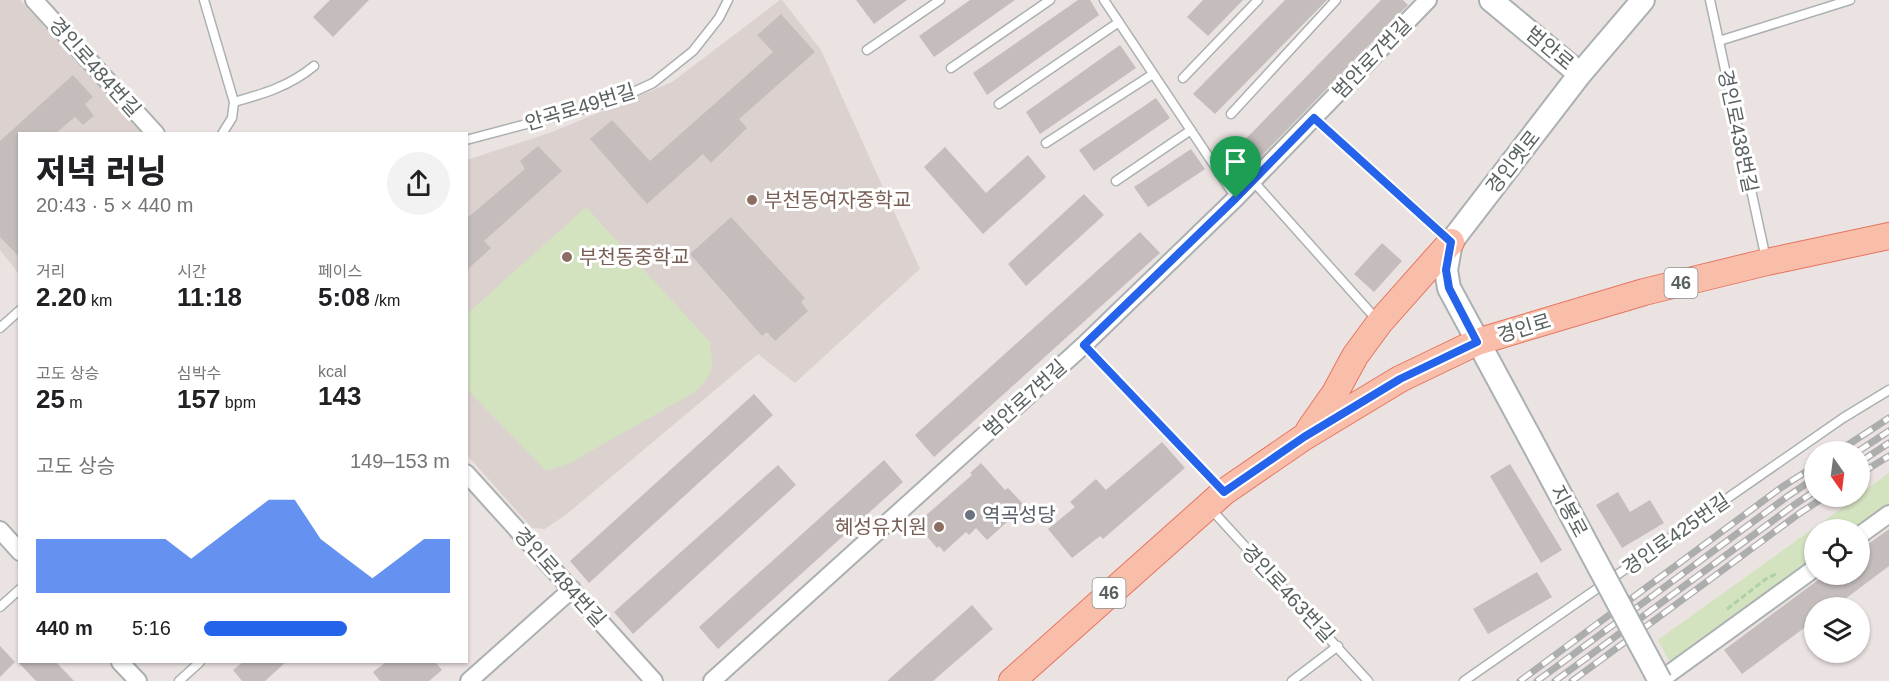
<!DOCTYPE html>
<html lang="ko">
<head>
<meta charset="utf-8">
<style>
  :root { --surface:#fff; --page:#f2f2f2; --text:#202124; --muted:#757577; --accent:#2563eb }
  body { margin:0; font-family:Arial,"Noto Sans KR",sans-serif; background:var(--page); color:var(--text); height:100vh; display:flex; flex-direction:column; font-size:22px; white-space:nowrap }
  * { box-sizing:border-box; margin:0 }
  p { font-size:20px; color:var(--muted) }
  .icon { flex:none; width:33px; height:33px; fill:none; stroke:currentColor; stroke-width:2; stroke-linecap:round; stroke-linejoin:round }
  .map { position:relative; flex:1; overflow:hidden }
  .panel { position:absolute; left:18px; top:132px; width:450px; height:531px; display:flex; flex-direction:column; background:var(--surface); border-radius:0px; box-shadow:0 2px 4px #0004 }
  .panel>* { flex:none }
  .needle { width:39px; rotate:166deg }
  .tools { position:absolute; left:1804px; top:441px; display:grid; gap:12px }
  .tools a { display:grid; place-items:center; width:66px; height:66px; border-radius:50%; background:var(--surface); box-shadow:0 2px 4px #0004; font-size:30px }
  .pin { position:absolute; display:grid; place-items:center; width:51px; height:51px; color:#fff; margin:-62px -26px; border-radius:50% 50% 50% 0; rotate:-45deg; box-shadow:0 0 6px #0007 }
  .pin .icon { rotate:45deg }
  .round { display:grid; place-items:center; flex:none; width:63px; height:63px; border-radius:32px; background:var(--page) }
  .head { display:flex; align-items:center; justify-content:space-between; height:102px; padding:0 18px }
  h1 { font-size:33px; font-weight:800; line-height:45px }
  .figures { display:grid; grid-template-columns:repeat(3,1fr); gap:9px; height:102px; padding:6px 18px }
  .figures div { display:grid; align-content:center }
  .figures b { font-size:26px; font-weight:800 }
  .figures small { font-size:16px; font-weight:400 }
  .figures p { font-size:16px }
  .chart { height:168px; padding:12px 18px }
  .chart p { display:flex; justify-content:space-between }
  .chart svg { width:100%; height:108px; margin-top:6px; fill:var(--accent); opacity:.7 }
  ul { padding:0 18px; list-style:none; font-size:20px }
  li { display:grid; grid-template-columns:96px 72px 1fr; align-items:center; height:45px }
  li i { height:15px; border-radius:8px; background:var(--accent) }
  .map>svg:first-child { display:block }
</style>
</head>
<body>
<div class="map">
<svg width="1889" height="681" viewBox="0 0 1889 681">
  <rect width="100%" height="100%" fill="#ebe3e1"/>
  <path fill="#dbd2cf" d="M0,0H20L142,133L20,134L19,274L0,250Z
    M780,0H782L821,50L920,269L795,383L758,354L567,514L545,529L532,528L467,455V160L552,132L672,82Z"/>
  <path fill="#d3e2bf" d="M586,207L710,342C713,370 715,372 695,392L570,463L546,471L467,389V314Z
    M1889,473V514L1860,530H1815V568L1674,670L1658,640L1857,497L1860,496V494Z"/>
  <path fill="#c4bdbc" d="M330,0H369L333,37L313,17Z
    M856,0H907L874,24Z
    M970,0H1015L934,57L919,36Z
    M1078,0H1090L1099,15L987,95L973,73Z
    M1203,0H1243L1208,36L1187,17Z
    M1285,0H1327L1215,114L1193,94Z
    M1381,0H1403L1408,5L1247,171L1230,155Z
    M781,14L815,52L739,119L747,128L711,163L703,154L647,204L590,139L612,120L650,161L773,52L757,35Z
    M1120,45L1136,68L1040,134L1026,112Z
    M73,75L93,97L85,104L94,116L83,125L75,117L55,134H20V258L0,237V141Z
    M1156,98L1170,118L1094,171L1079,150Z
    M538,146L562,171L484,241L491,248L466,271V219L525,169L520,161Z
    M945,147L986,193L1028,155L1046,177L983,234L924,167Z
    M1191,149L1205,169L1148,207L1134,187Z
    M1084,194L1104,215L1026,286L1008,264Z
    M731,217L805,298L801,302L808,311L775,341L767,332L762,336L690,254Z
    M1140,232L1160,253L934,457L915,435Z
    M1382,243L1402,261L1374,292L1354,274Z
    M754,394L773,415L589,583L570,561Z
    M1162,442L1185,468L1103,539L1100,536L1072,558L1048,529L1075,507L1070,502L1096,479L1106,490Z
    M884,460L903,482L718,649L699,627Z
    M981,463L1005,490L1008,488L1025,506L987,540L976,528L969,535L966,532L944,552L939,546L937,548L916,524L972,475L970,473Z
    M1510,464L1562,550L1541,563L1490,476Z
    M778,465L796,485L633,634L614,612Z
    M1618,492L1630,512L1650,500L1664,523L1622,548L1596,505Z
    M1889,529V566L1833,608H1815V620L1742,674L1724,650L1826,574H1860V550Z
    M1537,572L1552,597L1488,634L1473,609Z
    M972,605L993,629L933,681H887Z
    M0,646L15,662L0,677Z
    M18,662H56L74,681H36Z
    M243,662H286L265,681H242L233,670Z
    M386,662H435L442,670L429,681H380L373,672Z"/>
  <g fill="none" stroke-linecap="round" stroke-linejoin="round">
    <defs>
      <path id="lane" d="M204,0L234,102L232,118L222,134
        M1104,0L1236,198
        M1710,0L1766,259
        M1719,41L1850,0
        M867,50L940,0
        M951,68L1050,0
        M1183,78L1258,0
        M234,102C263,94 290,86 314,66
        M999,104L1119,22
        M1231,114L1336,0
        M1314,118L1450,240
        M466,140L614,101L653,83L693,51L719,18L728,0
        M1046,143L1153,74
        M1116,181L1191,130
        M1253,181L1378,321
        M0,328L20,310
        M1084,345L1222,490
        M1210,508L1368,681
        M0,607L20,589
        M179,681L200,662
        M1292,681L1338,646
        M1464,681L1843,418L1889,390"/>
      <path id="street" d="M34,0L156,134
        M466,473L654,681
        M0,530L20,552
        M1860,535L1889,514
        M120,662L138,681
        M469,681L572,589
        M712,681L1084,345L1236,198L1428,0
        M1659,681L1815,568"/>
      <path id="secondary" d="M1491,0L1580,74
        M1529,436L1449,288L1446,270L1451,242L1580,74L1643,0"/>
      <path id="primary" d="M1309,430L1335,393L1355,356L1380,322L1451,242
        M1012,681L1224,492L1304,437L1400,379L1477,342L1644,292L1767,262L1889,236"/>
    </defs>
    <use href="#lane" stroke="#abb0b1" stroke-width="11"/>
    <use href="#street" stroke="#abb0b1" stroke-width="20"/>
    <use href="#secondary" stroke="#aab1b2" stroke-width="26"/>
    <use href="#primary" stroke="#e7735f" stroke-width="28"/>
    <path stroke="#b0d1a2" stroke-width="3" stroke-dasharray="6 3" stroke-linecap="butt" d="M1727,609L1766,579L1778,573"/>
    <use href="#lane" stroke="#fff" stroke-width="8"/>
    <use href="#street" stroke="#fff" stroke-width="16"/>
    <use href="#secondary" stroke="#fff" stroke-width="22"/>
    <use href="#primary" stroke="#f9bea9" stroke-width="26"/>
    <defs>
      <path id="rail" d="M1837,452L1889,418
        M1857,452L1889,431
        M1860,462L1889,443
        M1860,474L1889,456
        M1520,681L1782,487L1815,466
        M1537,681L1788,496L1815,478
        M1555,681L1794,505L1815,491
        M1572,681L1800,513L1826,496"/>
    </defs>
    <use href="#rail" stroke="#acadad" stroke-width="7"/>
    <use href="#rail" stroke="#fff" stroke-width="4.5" stroke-dasharray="14" stroke-linecap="butt"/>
    <defs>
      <path id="secondary-bridge" d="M1529,436L1660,681"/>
    </defs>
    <use href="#secondary-bridge" stroke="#aab1b2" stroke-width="26" stroke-linecap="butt"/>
    <use href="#secondary-bridge" stroke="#fff" stroke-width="22"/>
  </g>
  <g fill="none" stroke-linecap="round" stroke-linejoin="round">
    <defs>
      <path id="route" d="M1314,118L1451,242L1446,270L1449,288L1477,342L1400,379L1304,437L1224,492L1084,345L1236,198Z"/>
    </defs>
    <use href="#route" stroke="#fff" stroke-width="12"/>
    <use href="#route" stroke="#2563eb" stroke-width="8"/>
  </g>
  <g fill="#8d6e63" stroke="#fff" stroke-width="2">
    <circle cx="752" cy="200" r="6"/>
    <circle cx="567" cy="257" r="6"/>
    <circle cx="939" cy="527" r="6"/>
  </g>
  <circle fill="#6b7280" stroke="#fff" stroke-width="2" cx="970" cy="515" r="6"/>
  <g text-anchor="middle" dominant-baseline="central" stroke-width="6" stroke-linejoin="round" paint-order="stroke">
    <g fill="#fff" stroke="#8c9090" stroke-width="1.5">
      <rect x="1664.5" y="268" width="33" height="30" rx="4.5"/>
      <rect x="1092.5" y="578" width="33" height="30" rx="4.5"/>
    </g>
    <g font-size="18" font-weight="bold" fill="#5a6161">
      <text x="1681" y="283">46</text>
      <text x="1109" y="593">46</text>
    </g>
    <g font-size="20" fill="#5a6161" stroke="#fff">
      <text transform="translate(1550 48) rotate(40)">범안로</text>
      <text transform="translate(1372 58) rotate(-46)">범안로7번길</text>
      <text transform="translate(95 67) rotate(48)">경인로484번길</text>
      <text transform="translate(580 107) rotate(-17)">안곡로49번길</text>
      <text transform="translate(1738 131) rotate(78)">경인로438번길</text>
      <text transform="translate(1513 162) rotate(-52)">경인옛로</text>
      <text transform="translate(1524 328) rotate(-17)">경인로</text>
      <text transform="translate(1025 398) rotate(-42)">범안로7번길</text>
      <text transform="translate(1569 511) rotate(62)">지봉로</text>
      <text transform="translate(1676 534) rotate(-35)">경인로425번길</text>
      <text transform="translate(560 577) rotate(48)">경인로484번길</text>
      <text transform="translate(1288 593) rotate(47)">경인로463번길</text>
    </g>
    <g font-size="20" fill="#785e54" stroke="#fff" text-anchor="start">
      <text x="764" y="200">부천동여자중학교</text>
      <text x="579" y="257">부천동중학교</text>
      <text x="927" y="527" text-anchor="end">혜성유치원</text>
    </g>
    <g font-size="20" fill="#5b616d" stroke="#fff" text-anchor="start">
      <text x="982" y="515">역곡성당</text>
    </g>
  </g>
</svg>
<div class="tools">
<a><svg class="needle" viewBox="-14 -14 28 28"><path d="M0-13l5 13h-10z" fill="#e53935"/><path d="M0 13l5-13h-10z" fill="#757577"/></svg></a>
<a><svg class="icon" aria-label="locate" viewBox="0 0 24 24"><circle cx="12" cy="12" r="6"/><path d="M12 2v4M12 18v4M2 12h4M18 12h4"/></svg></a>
<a><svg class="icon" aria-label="layers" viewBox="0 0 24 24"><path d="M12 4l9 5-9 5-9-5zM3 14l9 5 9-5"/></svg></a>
</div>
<div class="pin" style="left:1236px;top:198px;background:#1e9e55"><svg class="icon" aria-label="arrive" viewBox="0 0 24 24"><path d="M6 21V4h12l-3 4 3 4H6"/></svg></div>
<section class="panel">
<div class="head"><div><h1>저녁 러닝</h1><p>20:43 · 5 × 440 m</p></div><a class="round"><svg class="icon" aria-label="share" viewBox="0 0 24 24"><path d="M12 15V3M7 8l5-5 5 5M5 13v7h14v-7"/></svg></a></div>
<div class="figures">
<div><p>거리</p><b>2.20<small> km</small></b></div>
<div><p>시간</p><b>11:18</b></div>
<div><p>페이스</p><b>5:08<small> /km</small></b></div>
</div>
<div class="figures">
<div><p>고도 상승</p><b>25<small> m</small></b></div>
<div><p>심박수</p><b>157<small> bpm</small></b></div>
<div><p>kcal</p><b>143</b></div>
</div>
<div class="chart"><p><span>고도 상승</span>149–153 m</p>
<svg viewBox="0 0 160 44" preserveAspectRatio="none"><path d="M0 44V22L10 22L20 22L30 22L40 22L50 22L60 30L70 22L80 14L90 6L100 6L110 22L120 30L130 38L140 30L150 22L160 22V44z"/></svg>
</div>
<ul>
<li><b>440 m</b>5:16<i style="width:58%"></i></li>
</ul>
</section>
</div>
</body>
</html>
